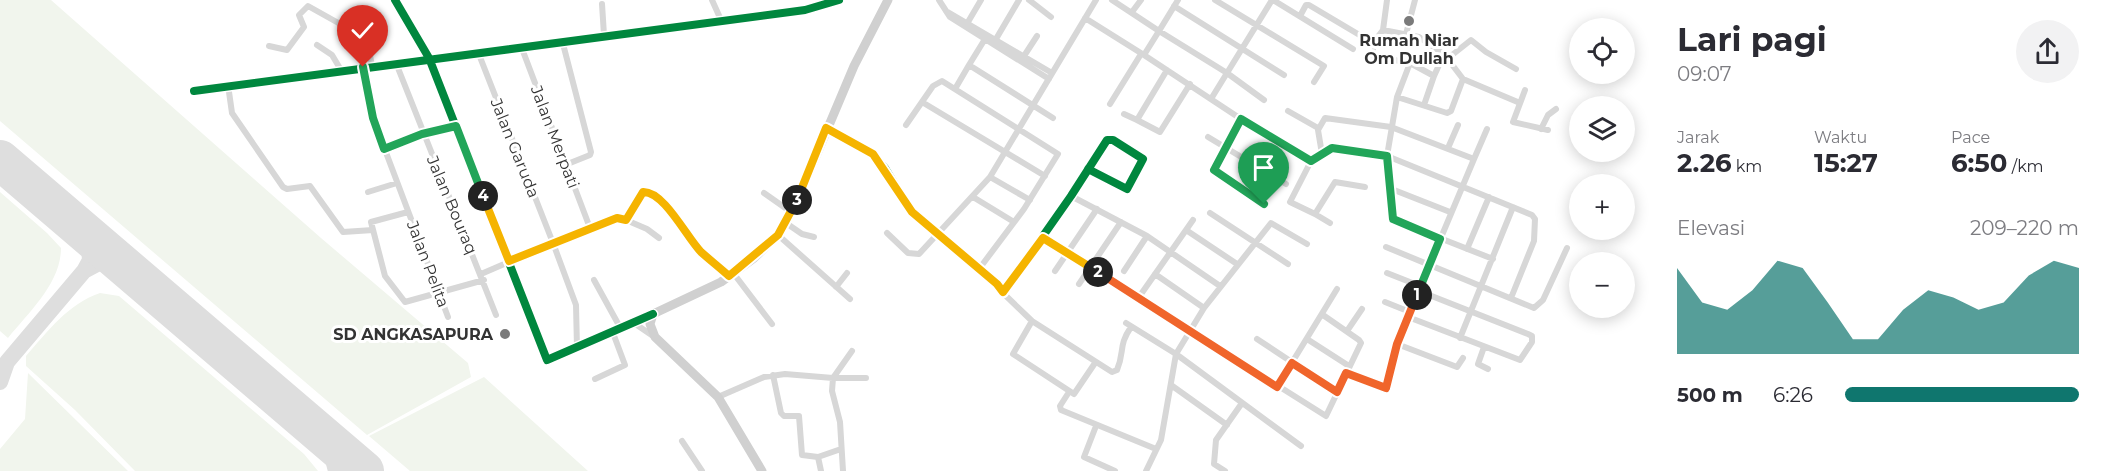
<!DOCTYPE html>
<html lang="id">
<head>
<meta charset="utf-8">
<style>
  :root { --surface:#fff; --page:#f2f2f3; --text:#2b2b33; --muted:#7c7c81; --accent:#0f766e }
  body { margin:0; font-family:Montserrat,sans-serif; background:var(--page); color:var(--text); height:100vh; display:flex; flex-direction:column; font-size:22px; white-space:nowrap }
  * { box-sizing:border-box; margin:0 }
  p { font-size:20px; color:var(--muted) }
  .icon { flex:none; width:33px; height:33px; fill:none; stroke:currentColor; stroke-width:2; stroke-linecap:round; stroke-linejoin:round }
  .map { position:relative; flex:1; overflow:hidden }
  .panel { display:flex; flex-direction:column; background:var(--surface); width:450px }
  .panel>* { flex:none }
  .buttons { position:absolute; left:1569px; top:18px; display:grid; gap:12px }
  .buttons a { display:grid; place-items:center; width:66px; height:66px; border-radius:50%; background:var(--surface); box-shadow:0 3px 15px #0003; font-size:30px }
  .pin { position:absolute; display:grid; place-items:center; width:51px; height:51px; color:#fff; margin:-62px -26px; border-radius:50% 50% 50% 0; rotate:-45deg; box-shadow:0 0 6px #0007 }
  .pin .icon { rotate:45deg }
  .km { position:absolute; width:30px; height:30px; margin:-15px; border-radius:50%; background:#222; color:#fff; font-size:16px; line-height:30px; text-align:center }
  .round { display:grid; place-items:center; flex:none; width:63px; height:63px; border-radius:32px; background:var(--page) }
  .head { display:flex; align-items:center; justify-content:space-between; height:102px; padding:0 24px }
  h1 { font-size:33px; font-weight:700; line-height:45px }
  .figures { display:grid; grid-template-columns:repeat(3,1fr); gap:9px; height:102px; padding:6px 24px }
  .figures div { display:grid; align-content:center }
  .figures b { font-size:26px; font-weight:700 }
  .figures small { font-size:16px; font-weight:400 }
  .figures p { font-size:16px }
  .chart { height:168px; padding:12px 24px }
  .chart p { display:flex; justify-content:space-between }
  .chart svg { width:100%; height:108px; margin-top:6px; fill:var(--accent); opacity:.7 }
  ul { padding:0 24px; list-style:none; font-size:20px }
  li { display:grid; grid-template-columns:96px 72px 1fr; align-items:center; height:45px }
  li i { height:15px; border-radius:8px; background:var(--accent) }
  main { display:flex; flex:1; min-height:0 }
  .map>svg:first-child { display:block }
</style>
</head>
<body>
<main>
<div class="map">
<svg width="1653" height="471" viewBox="0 0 1653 471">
  <rect width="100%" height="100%" fill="#fff"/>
  <path fill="#f1f5ed" d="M0,0H51L321,238L468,363L471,377L367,435L0,121Z
    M0,192L47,233L61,248C61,283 29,312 8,338L0,331Z
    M100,293L119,296L304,454L318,471H135L75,410L26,366V356C48,331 68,304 100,293Z
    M28,373L128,471H0V449L25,419Z
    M484,377L494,386L588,471H410L369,436Z"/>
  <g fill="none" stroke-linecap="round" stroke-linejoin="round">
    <path stroke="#dedede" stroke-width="16" d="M84,271L90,260L88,235
      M0,382L7,362L84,271L99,263L122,264
      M328,440L336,471"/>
    <path stroke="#dedede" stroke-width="40" d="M0,160L364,471"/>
    <path stroke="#d7d7d7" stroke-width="6" d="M395,0L429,58L547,360L653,314
      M712,0L721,20
      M939,0L950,17L1049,79
      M1029,0L1051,17
      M1112,0L1159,31L1178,0
      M1215,0L1324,66L1314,82
      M1273,0L1353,49
      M602,4L604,35
      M1174,6L1284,75
      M946,11L1052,73
      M1132,12L1141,0
      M1300,16L1306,5H1309L1373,43L1383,30L1419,37L1444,54L1434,76L1410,63
      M1085,18L1144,55L1159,31L1227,73L1211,99
      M968,22L981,0
      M1383,30L1387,0
      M1406,34L1415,0
      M985,39L969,65L1053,118
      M996,39L1019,0
      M562,40L591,152L590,155L565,165
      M1373,43V56L1410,63L1397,97L1447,113L1451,111L1463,79
      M317,45L332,55L341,70
      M269,46L287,50L304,27L299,15L308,6L367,39L372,66
      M521,46L590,228
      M478,52L553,243L481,274
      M1444,54L1463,79L1520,103
      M1144,55L1241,119L1214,169L1264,204
      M1024,56L1037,36
      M1447,59L1471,40L1486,52L1516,69
      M396,63L496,315
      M363,67L373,118L448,317
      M1167,70L1137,120L1160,132L1190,84
      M228,85L232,113L283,187L287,189L310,186L343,232L373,230
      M955,89L969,65
      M1525,90L1513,122L1548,130
      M194,91L805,10L839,0
      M1264,100L1227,73L1272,0
      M922,102L1045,176
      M1110,104L1141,54
      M1424,105L1434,76
      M1288,111L1318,128
      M1124,114L1137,120
      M1241,119L1311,161L1322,154L1318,130L1325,118L1391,127L1474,159L1487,129
      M906,125L933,86L942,81L1058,154L1024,209L979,269
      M826,128L873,154L885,168L912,212L997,284L1003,293L1071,196L1107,140H1113L1143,159L1127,189L1088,169
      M1541,129L1548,115L1556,109
      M1208,137L1286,184
      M1448,148L1458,125
      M385,149L422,134L456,126
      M1322,154L1335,148L1387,156L1397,97
      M1311,161L1290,202L1315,214L1335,182L1365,187
      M990,177L1030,200
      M1389,188L1450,212
      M368,192L397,183
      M764,193L791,212
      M1071,196L1147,236L1220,286
      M973,197L1014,222
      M408,212L371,222L385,276L405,302L484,280
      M1210,213L1288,264
      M1315,214L1330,223
      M626,220L643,192C664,191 687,238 701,252C710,260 720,268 729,276
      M786,223L802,234L814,237
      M1186,230L1193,220
      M887,233L908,253L919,254L990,177L1096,0
      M778,235L850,299
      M1043,238L1326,416L1361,343L1359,340L1323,315
      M1386,247L1534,308L1543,300L1567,248
      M1467,249L1489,197
      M1493,259L1394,220L1387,156L1532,215L1535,219L1534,241L1511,298
      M1055,271L1097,209
      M1124,271L1147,236
      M1387,273L1420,286
      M734,274L772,324
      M1155,274L1204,308
      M594,280L621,329
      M1079,284L1121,222
      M836,287L847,273
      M1003,293L1032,321L1112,372L1117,370C1125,351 1118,346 1131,327
      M1139,297L1186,230L1237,264
      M1385,302L1410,312
      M1408,317L1520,360L1532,342V336L1528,334L1419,291
      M1032,321L1013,354L1074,394L1095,363
      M634,323L653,336
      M1126,323L1176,354L1301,446
      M1347,331L1362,309
      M1460,338L1513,207
      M1257,339L1337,392
      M1307,339L1349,366
      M1397,344L1457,367L1463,358
      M1484,347L1478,364L1488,369
      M577,348L576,305L553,243L619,217L647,229L659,238
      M852,351L833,378H866
      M1346,373L1386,388L1398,340L1474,159
      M773,375L781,413L784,416H799L802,455L818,457
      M595,379L625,365L613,333
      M1171,385L1227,425
      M1277,387L1337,289
      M1069,392L1060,406L1061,410L1156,449
      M718,397L764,377L785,374L833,378L832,391L840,422L843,471
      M1096,426L1084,457L1115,471
      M682,441L702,471
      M821,471L818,457L841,449
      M1146,471L1161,440L1176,354L1204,308L1271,223L1307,244
      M1225,471L1214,464L1216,440L1242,403"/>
    <path stroke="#d0d0d0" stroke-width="9" d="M762,471L718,397L655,337L650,324L653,314L721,282L754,258L778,235L800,194L854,66L888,0"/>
    <defs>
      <path id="cycleway" d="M395,0L429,58L547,360L653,314
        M194,91L805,10L839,0
        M826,128L873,154L885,168L912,212L997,284L1003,293L1071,196L1107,140H1113L1143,159L1127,189L1088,169"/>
    </defs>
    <use href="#cycleway" stroke="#fff" stroke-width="11"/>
    <use href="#cycleway" stroke="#00873e" stroke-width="8"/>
  </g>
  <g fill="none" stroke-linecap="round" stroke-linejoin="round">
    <defs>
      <path id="split-1" d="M1264,204L1214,170L1241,119L1311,161L1332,148L1387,156L1393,219L1440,239L1417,295"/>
      <path id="split-2" d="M1098,272L1277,387L1292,363L1337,392L1346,373L1386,388L1397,344L1417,295"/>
      <path id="split-3" d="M797,200L826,128L873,154L912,212L997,284L1003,292L1043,238L1098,272"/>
      <path id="split-4" d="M483,196L509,261L617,218L626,220L643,192C664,191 687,238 701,252C710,260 720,268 729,276L778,235L797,200"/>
      <path id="split-5" d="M363,67L373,118L384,149L422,134L456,126L483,196"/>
    </defs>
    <use href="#split-1" stroke="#fff" stroke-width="12"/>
    <use href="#split-2" stroke="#fff" stroke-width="12"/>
    <use href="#split-3" stroke="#fff" stroke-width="12"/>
    <use href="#split-4" stroke="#fff" stroke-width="12"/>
    <use href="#split-5" stroke="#fff" stroke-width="12"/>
    <use href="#split-1" stroke="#22a559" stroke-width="8"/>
    <use href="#split-2" stroke="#f0652b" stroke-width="8"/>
    <use href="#split-3" stroke="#f5b400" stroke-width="8"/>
    <use href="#split-4" stroke="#f5b400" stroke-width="8"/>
    <use href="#split-5" stroke="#22a559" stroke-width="8"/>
  </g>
  <g fill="#7a7a7a" stroke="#fff" stroke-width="2">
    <circle cx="1409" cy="21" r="6"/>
    <circle cx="505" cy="334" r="6"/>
  </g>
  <g text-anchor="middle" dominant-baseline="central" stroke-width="6" stroke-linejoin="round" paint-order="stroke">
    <g font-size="16" font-weight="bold" fill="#333" stroke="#fff">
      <text x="1409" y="40">Rumah Niar<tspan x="1409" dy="18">Om Dullah</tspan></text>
      <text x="493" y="334" text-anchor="end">SD ANGKASAPURA</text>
    </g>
    <g font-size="16" fill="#333" stroke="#fff">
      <text transform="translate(555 137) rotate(69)">Jalan Merpati</text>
      <text transform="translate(515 148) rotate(68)">Jalan Garuda</text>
      <text transform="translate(452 205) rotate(67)">Jalan Bouraq</text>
      <text transform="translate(428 264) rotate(69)">Jalan Pelita</text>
    </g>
  </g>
</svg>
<div class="buttons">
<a><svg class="icon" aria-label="locate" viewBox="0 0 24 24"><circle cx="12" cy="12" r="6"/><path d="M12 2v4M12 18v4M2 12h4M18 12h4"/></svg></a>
<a><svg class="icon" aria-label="layers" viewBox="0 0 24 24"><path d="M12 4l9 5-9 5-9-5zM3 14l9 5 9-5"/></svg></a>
<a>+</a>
<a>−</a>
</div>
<div class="pin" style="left:1264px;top:204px;background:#1e9e55"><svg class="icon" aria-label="arrive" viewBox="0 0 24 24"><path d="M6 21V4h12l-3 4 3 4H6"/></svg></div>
<div class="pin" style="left:363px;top:67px;background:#d93025"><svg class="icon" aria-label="check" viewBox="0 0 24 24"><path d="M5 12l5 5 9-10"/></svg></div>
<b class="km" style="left:1417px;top:295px">1</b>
<b class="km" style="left:1098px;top:272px">2</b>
<b class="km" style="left:797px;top:200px">3</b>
<b class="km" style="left:483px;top:196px">4</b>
</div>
<section class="panel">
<div class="head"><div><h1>Lari pagi</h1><p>09:07</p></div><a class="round"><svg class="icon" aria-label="share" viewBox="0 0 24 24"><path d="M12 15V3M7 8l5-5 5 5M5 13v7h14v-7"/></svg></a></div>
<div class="figures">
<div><p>Jarak</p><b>2.26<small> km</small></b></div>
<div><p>Waktu</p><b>15:27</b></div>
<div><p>Pace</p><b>6:50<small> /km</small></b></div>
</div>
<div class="chart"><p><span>Elevasi</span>209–220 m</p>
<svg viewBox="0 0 160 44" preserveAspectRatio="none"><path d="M0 44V9L10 23L20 26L30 18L40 6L50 9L60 23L70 38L80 38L90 26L100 18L110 21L120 26L130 23L140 12L150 6L160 9V44z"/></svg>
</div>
<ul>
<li><b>500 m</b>6:26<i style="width:100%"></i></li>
</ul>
</section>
</main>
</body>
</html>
